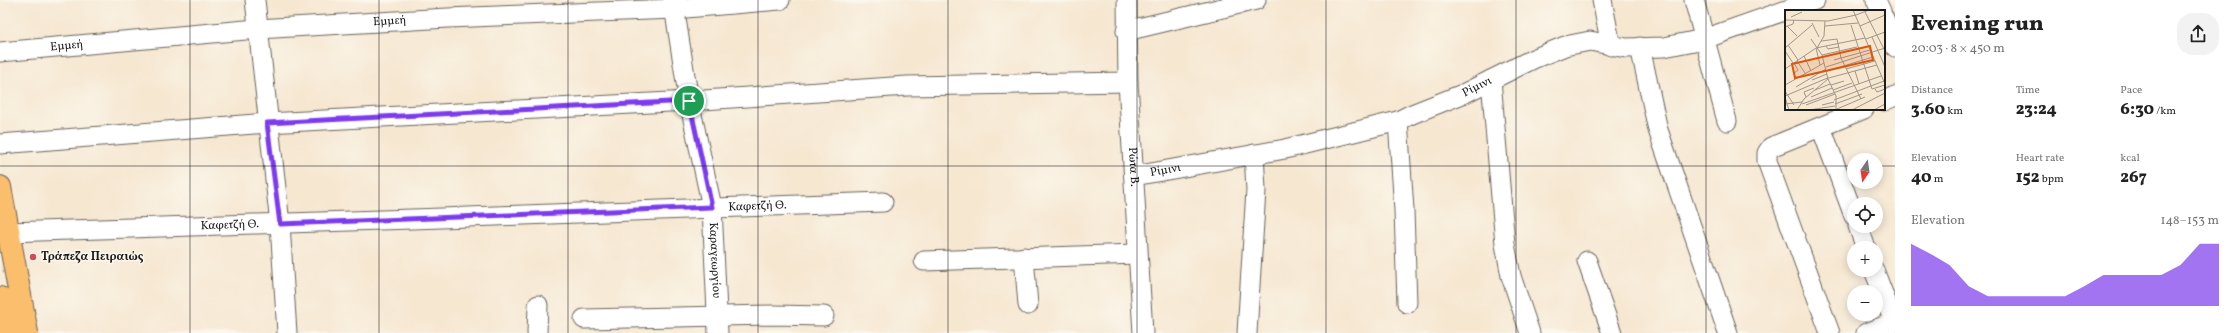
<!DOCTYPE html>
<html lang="en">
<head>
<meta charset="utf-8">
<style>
  :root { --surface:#fff; --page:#f2f2f2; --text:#222; --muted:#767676; --accent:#7c3aed }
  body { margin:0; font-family:Vollkorn,serif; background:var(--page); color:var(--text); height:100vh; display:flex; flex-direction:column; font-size:15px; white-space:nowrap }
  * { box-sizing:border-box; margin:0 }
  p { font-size:13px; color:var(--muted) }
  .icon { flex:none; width:22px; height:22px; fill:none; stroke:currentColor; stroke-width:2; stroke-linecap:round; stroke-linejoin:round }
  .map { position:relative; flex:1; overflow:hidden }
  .side { display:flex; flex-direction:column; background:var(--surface); width:340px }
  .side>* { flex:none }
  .needle { width:26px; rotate:193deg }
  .fabs { position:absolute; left:1847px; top:153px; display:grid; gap:8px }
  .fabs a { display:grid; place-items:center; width:36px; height:36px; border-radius:50%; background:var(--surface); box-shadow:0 2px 10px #0003; font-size:20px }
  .pin { position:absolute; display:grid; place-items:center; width:34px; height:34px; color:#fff; margin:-17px; border:2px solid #fff; border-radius:50%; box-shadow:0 1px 4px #0007 }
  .round { display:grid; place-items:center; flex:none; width:42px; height:42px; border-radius:16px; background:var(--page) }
  .summary { display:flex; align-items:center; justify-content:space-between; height:68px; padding:0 16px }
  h1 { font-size:22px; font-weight:800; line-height:30px }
  .stats { display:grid; grid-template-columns:repeat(3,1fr); gap:6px; height:68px; padding:4px 16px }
  .stats div { display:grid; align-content:center }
  .stats b { font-size:17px; font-weight:800 }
  .stats small { font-size:11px; font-weight:400 }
  .stats p { font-size:11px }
  .chart { height:112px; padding:8px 16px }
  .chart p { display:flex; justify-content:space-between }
  .chart svg { width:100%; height:72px; margin-top:4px; fill:var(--accent); opacity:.7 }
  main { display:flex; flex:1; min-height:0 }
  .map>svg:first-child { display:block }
</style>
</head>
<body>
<main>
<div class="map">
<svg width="1895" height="333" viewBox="0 0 1895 333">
  <rect width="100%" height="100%" fill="#fbf7ec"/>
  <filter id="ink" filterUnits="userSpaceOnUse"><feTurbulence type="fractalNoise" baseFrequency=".025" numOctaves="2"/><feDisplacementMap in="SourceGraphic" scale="8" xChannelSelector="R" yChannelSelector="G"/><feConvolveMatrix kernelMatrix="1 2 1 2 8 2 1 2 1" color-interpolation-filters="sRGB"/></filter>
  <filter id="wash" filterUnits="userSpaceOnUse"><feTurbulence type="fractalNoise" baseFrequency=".012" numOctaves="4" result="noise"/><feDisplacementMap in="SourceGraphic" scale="16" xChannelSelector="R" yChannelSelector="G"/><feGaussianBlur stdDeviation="0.9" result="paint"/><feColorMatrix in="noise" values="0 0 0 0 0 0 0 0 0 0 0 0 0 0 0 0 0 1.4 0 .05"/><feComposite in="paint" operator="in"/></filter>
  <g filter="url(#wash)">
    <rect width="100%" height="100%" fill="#f6e7d1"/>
  </g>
  <g filter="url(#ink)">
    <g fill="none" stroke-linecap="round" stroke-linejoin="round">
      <defs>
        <g id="minor">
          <path d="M255,0L280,224L287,333"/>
          <path id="s1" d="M673,0L689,101L712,207L718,333"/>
          <path id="s2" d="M1127,0L1128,82L1143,333"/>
          <path d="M1602,0L1611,46"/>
          <path d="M1694,0L1727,121"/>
          <path d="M1876,0L1881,11"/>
          <path d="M1884,18L1895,47"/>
          <path d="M1126,31L1256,0"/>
          <path d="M1640,47L1658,130L1728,333"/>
          <path id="s3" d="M0,52L257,29L448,18L674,9L780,0"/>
          <path d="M1491,80L1505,244L1511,276L1530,333"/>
          <path d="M1884,101L1895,96"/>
          <path d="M1398,121L1404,210L1407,303"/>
          <path d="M1821,127L1854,216"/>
          <path d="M0,144L267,123L689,101L907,86L1128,82"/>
          <path id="s4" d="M1134,176L1285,149L1398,121L1412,114L1465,93L1533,59L1565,46L1590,41L1626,48L1664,47L1704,39L1815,0"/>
          <path d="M1858,226L1866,248"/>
          <path id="s5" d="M8,232C300,224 591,212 883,202"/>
          <path d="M1024,257L1028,305"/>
          <path d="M924,261L1137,254"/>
          <path d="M1587,261L1612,333"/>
          <path d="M1874,270L1894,322"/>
          <path d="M584,319L774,315L824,316"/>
          <path d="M537,333L538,305"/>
          <path d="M1247,333L1256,190L1254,154"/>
          <path d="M1830,333L1767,161V153L1771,147L1864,109"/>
          <path d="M1866,333L1895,322"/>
        </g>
        <path id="primary" d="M0,187L27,333
          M0,298L7,333"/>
      </defs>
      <use href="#minor" stroke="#68635b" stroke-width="21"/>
      <use href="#primary" stroke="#68635b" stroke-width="24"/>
      <use href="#minor" stroke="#fff" stroke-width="19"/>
      <use href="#primary" stroke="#fabe6d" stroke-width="22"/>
    </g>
  </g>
  <g fill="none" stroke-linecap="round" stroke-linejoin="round" filter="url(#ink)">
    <defs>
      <path id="route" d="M689,101L712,207L280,224L267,123Z"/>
    </defs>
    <use href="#route" stroke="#fff" stroke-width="8"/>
    <use href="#route" stroke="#7c3aed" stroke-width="5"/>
  </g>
  <path fill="none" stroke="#1c1c1c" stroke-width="1" stroke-opacity="0.55" d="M190,0V333M379,0V333M568,0V333M758,0V333M948,0V333M1137,0V333M1326,0V333M1516,0V333M1706,0V333M0,166H1854M1876,166H1895"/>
  <circle fill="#d1495b" stroke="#fbf7ec" stroke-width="1.5" cx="33" cy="257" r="4"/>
  <g text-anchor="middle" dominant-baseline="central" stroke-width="3" stroke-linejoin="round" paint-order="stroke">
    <g font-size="12" fill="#1c1c1c" stroke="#fbf7ec">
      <text stroke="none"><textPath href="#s3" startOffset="391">Εμμεή</textPath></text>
      <text stroke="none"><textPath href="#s3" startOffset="67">Εμμεή</textPath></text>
      <text stroke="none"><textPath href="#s4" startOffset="356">Ρίμινι</textPath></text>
      <text stroke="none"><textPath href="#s2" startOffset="167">Ρώτα Β.</textPath></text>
      <text stroke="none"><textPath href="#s4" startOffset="32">Ρίμινι</textPath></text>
      <text stroke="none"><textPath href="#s5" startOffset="750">Καφετζή Θ.</textPath></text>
      <text stroke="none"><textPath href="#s5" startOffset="222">Καφετζή Θ.</textPath></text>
      <text stroke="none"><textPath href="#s1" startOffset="264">Καραγεωργίου</textPath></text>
    </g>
    <g font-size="12" font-weight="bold" fill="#1c1c1c" stroke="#fbf7ec" text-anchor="start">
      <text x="41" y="257">Τράπεζα Πειραιώς</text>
    </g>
  </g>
  <g transform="translate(1785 10)">
    <rect width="100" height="100" fill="#f6e7d1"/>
    <path fill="none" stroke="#9f9689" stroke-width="1" d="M68,0L100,74M80,2L100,41M71,5L84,0M6,7L17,2M0,10L43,11L71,5M27,13L34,27M66,15L87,79L100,75M2,16L12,26M40,16L73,13M75,16L100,5M0,17L8,14L9,10M87,27L100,57M26,29L37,45L43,69L51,86V100M81,29L100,22M36,31L52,29L56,48L76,89M3,35L13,50M41,36L43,39L54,37M0,38L27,15M31,38L35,55M32,38L39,26L40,11M0,41L8,53M37,45L72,37M19,46L26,61M49,50L85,40M12,51L20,63M41,57L100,38M0,59L31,38L80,28M61,59L90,51M42,61L88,47M70,61L74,74M8,64L13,60L9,53M27,70L42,64M0,75L39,53M46,75L59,71M11,77L41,59M90,79L92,82L100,79M30,80L45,74M48,80L67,73M0,81L9,95M0,86L40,69L92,55M0,87L4,100M21,87L19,82L29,78M26,87L47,78M49,90L99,71M0,94L17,92M17,94L96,66M50,94L77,84M21,95L50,84M37,95L49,92M52,99L80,87M12,100L19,89L43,69M24,100L50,96M67,100L100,83M89,100L100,94"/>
    <path fill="#de560d" fill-opacity="0.15" stroke="#de560d" stroke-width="2" d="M85,36L88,50L10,68L7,54Z"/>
    <rect width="100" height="100" fill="none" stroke="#1c1c1c" stroke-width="2"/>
  </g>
</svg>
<div class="fabs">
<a><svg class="needle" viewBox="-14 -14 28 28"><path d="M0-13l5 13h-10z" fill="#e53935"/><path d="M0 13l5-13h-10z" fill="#767676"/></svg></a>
<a><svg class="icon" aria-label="locate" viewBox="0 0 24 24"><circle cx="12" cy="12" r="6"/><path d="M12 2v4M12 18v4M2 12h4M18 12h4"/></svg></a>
<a>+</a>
<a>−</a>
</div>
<div class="pin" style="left:689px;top:101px;background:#1e9e55"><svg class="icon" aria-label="arrive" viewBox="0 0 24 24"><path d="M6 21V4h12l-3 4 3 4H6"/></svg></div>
</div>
<section class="side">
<div class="summary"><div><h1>Evening run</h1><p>20:03 · 8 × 450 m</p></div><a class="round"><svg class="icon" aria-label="share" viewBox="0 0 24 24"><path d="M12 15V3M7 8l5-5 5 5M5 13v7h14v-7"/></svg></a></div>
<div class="stats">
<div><p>Distance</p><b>3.60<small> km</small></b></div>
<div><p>Time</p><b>23:24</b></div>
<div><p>Pace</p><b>6:30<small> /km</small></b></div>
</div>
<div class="stats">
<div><p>Elevation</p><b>40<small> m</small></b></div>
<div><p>Heart rate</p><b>152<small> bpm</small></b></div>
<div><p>kcal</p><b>267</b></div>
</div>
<div class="chart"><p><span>Elevation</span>148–153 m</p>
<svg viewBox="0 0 160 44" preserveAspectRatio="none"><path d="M0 44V6L10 12L20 19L30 32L40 38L50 38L60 38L70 38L80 38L90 32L100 25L110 25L120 25L130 25L140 19L150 6L160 6V44z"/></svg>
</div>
</section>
</main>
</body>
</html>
